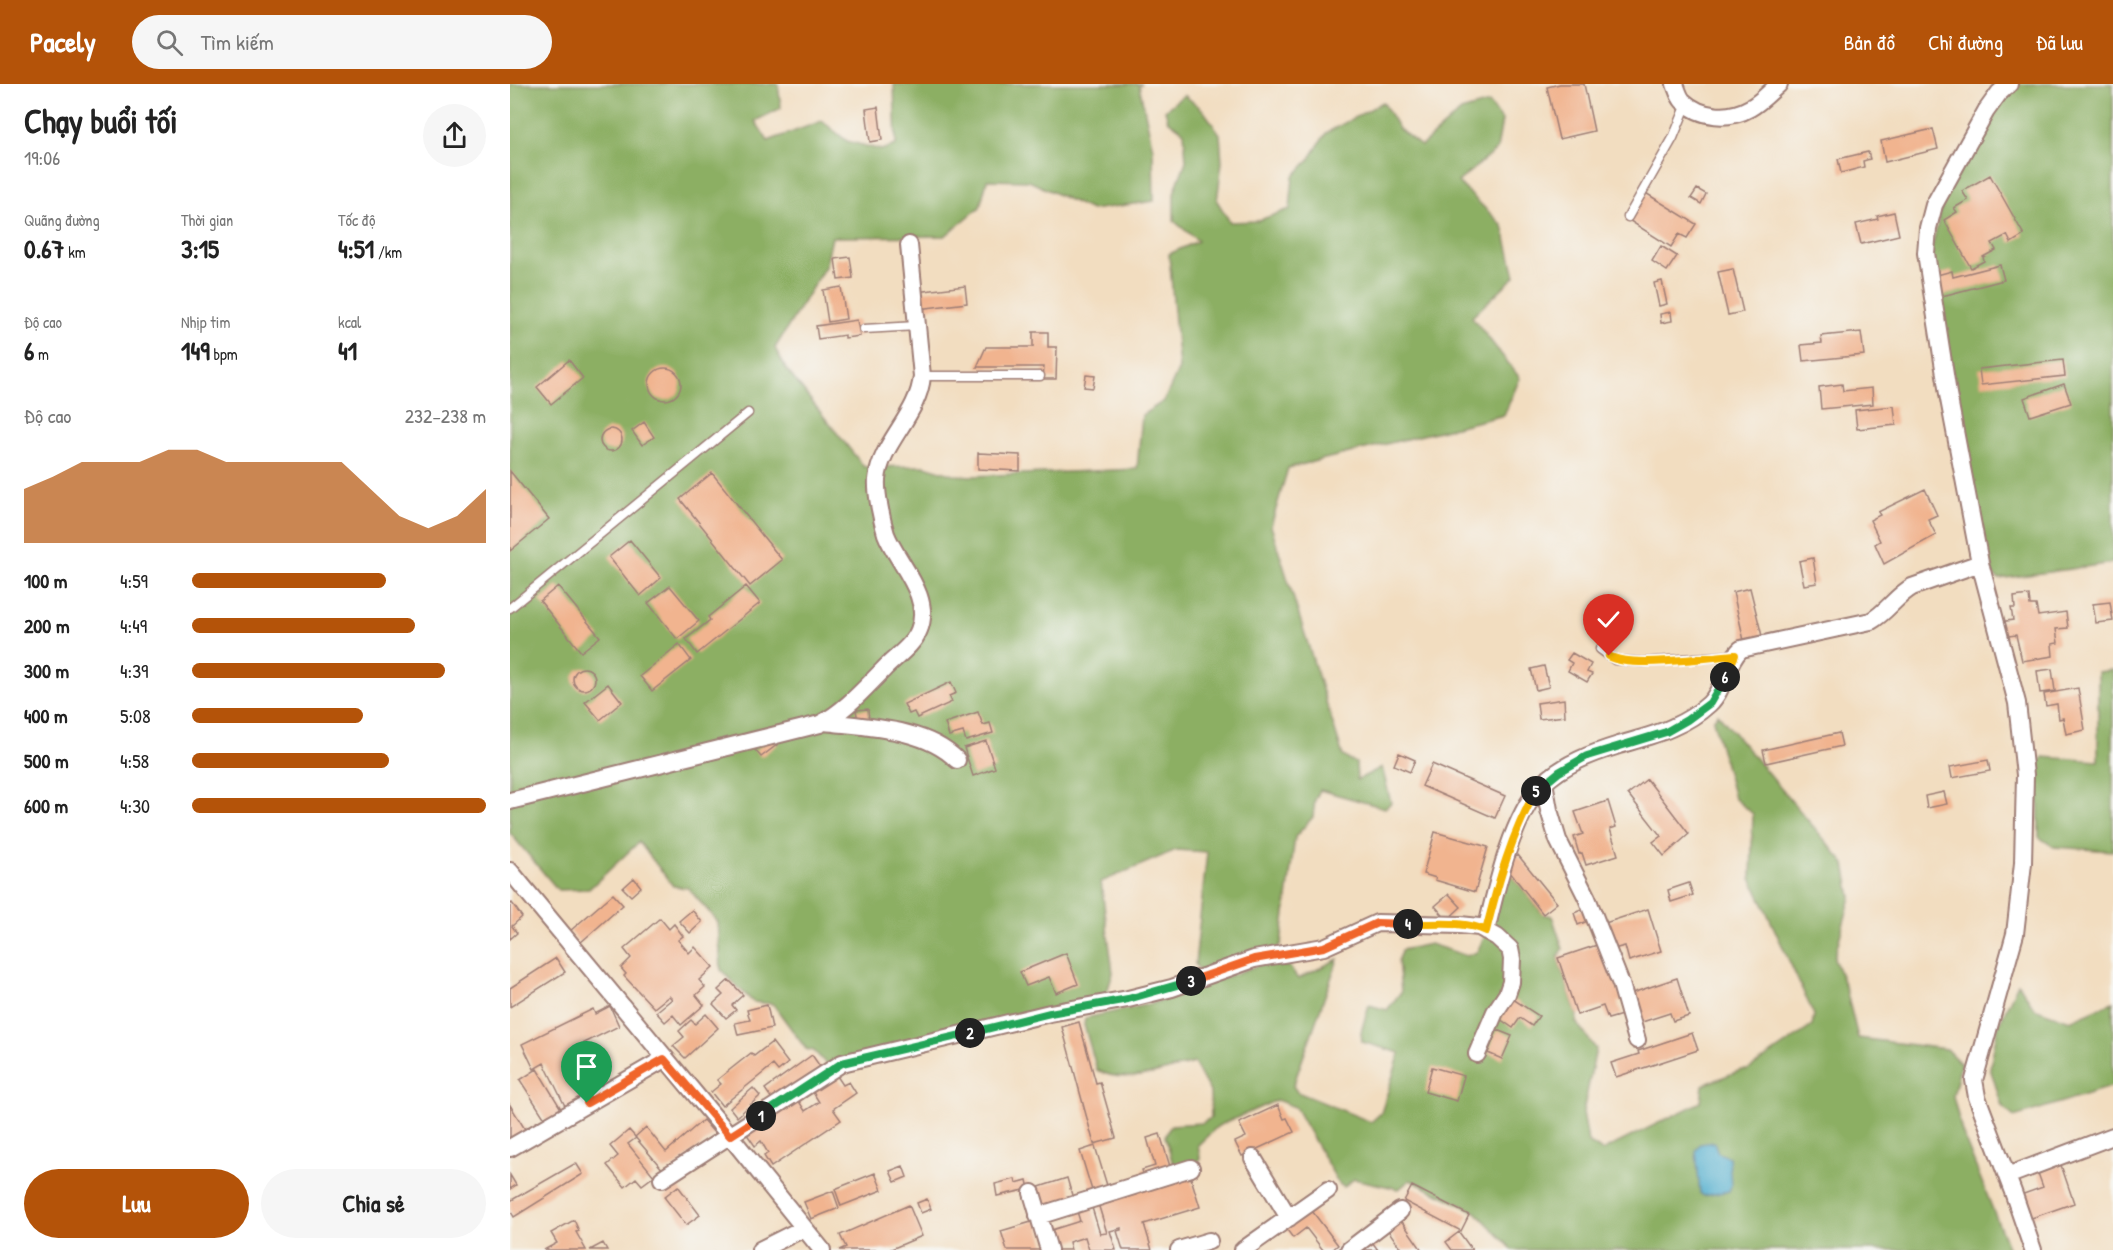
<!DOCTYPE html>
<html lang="vi">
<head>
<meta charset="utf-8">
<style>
  :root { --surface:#fff; --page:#f6f6f6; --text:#222; --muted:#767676; --accent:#b45309 }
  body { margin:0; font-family:"Patrick Hand",sans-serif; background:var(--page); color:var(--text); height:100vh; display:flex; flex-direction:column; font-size:22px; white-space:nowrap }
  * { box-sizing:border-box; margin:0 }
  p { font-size:20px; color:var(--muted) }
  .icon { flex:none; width:33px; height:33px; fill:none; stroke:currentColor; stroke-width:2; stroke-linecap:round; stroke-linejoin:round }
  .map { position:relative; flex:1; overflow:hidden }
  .side { display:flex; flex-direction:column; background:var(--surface); width:510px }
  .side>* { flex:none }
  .pin { position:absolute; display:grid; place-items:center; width:51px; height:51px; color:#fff; margin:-62px -26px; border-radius:50% 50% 50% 0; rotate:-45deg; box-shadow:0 0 6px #0007 }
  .pin .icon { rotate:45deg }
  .km { position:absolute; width:30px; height:30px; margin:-15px; border-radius:50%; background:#222; color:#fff; font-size:16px; line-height:30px; text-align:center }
  .round { display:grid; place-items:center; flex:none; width:63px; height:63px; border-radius:32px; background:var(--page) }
  .headline { display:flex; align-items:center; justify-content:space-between; height:102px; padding:0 24px }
  h1 { font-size:33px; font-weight:700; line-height:45px }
  .stats { display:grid; grid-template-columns:repeat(3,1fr); gap:9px; height:102px; padding:6px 24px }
  .stats div { display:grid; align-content:center }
  .stats b { font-size:26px; font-weight:700 }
  .stats small { font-size:16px; font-weight:400 }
  .stats p { font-size:16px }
  .chart { height:168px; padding:12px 24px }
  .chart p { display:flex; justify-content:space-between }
  .chart svg { width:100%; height:108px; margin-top:6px; fill:var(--accent); opacity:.7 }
  .button { display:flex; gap:12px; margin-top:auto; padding:12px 24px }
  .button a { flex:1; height:69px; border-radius:36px; background:var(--accent); color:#fff; font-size:24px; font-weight:700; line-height:69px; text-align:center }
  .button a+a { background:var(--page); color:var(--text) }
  ul { padding:0 24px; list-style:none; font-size:20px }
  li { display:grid; grid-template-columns:96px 72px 1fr; align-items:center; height:45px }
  li i { height:15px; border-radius:8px; background:var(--accent) }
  header { display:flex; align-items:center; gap:36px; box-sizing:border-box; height:84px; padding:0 30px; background:var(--accent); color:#fff }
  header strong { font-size:28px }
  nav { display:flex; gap:33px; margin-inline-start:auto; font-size:21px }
  .search { width:420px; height:54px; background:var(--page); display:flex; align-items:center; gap:15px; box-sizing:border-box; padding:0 21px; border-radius:33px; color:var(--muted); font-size:22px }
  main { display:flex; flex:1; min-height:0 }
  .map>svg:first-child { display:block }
</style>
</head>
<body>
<header>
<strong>Pacely</strong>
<div class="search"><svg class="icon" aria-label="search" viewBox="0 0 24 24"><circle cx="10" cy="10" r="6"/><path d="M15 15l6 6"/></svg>Tìm kiếm</div>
<nav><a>Bản đồ</a><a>Chỉ đường</a><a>Đã lưu</a></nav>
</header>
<main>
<section class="side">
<div class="headline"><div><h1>Chạy buổi tối</h1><p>19:06</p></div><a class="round"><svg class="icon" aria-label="share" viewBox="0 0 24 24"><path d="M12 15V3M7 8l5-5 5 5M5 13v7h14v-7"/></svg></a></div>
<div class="stats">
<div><p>Quãng đường</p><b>0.67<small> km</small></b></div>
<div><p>Thời gian</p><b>3:15</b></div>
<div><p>Tốc độ</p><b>4:51<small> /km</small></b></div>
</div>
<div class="stats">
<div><p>Độ cao</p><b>6<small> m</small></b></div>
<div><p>Nhịp tim</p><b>149<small> bpm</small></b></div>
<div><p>kcal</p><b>41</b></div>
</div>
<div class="chart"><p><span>Độ cao</span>232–238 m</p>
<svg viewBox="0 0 160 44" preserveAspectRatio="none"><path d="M0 44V22L10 17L20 11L30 11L40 11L50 6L60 6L70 11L80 11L90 11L100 11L110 11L120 22L130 33L140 38L150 33L160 22V44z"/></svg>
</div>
<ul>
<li><b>100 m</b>4:59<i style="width:66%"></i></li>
<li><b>200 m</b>4:49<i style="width:76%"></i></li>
<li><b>300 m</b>4:39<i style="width:86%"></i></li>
<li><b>400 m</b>5:08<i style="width:58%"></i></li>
<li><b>500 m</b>4:58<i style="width:67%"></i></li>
<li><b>600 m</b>4:30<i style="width:100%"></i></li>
</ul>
<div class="button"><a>Lưu</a><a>Chia sẻ</a></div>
</section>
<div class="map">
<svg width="1603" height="1166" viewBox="0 0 1603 1166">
  <rect width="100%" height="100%" fill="#f6f6f2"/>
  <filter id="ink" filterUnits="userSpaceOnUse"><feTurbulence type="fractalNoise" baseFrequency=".0167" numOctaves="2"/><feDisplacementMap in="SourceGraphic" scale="12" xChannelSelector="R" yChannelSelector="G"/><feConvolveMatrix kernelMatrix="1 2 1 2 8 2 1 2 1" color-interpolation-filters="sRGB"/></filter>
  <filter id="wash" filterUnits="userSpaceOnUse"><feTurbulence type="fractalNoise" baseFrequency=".008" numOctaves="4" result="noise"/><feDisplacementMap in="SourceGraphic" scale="24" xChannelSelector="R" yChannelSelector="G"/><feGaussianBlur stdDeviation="1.35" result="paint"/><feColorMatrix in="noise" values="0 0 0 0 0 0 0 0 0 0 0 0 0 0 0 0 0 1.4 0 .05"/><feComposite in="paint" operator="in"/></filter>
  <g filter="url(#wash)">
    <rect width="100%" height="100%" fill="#f2ddc0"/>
    <path fill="#8caf63" stroke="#6b6747" stroke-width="1.5" d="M0,0H268L271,24L245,37L258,57L312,37L337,57L371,66L386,61L384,0H632L629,1L643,65L644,117L581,126L519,97L477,96L470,123L435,152L322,153L316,181L265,264L276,285L354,383L415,382L444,391L463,392L627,385L632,331L654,317L669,284L659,170L688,157L664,137V109L676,77L674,48L658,36L655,26L674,11L693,26L710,50L712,78L707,117L720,138L747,137L780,125L783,93L799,76L816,49L873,18L889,45L911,62L951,27L979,19L992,36L987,65L948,98L993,142L1005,192L962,233L1010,294L994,331L778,384L761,442L833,672L846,679L847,696L872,683L881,719L875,724L810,706L805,716L803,733L785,753L771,860L763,867L731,870L692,890L685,880L697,768L666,766L591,798L603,889L596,911L317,981L304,967L296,965L263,920L243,918L211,886L208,838L178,804L163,802L129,758L79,805L48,806L0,749Z
      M1505,0H1603V479L1489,495L1482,490L1475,479L1421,167L1433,117L1482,28Z
      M1603,586V767L1544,763L1529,753L1528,681L1533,673L1588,677V588Z
      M1208,630L1335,780L1341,813L1324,874L1336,905L1348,954L1436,965L1451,980L1443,1012L1452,1048L1499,1166H1003L966,1128L900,1096L889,1105L844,1095L834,1103L829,1100L785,1023L767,1016L708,1042L688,1061L690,1074L687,1078L667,1085L664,1084L655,1052L661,1041L692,1039L701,1034L700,1008L684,979C655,986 615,1002 587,986L574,941L575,934L641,920L749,881L779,882L788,895L828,875L783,1002L787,1008L861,1038L871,1029L890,969L852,958L851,948L859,921L877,926L891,908L888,875L892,866L920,860L957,872L967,868L979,843L995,782L1033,830L1042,832L1053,865L1048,874L1067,931L1066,938L1086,965L1073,1028L1078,1058L1092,1067L1191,1018L1193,1001L1231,986H1238L1302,942L1304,931L1241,794L1243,730L1224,714L1203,636Z
      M1508,899L1524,924L1560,937L1603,918V1002L1504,1033L1492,1022L1480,984L1488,942Z"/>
    <path fill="#4fadce" stroke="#4c667c" stroke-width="1.5" d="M1204,1058L1208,1069L1219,1073L1221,1102L1219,1107L1194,1112L1190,1109L1186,1067L1190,1060Z"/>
    <g id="blocks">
      <path fill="#f1b48f" d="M1050,0H1074L1084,47L1049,55L1037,3Z
        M368,23L372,56L360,58L356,25Z
        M1423,45L1428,65L1375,78L1371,57Z
        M1358,68L1360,75L1353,77L1354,83L1331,89L1328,75Z
        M1480,91L1514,151L1501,159L1497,151L1482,159L1486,166L1473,173L1474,177L1461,184L1434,136L1447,128L1444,124L1458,116L1452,107Z
        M1187,105L1196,110L1191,120L1181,114Z
        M1134,108L1186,140L1177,154L1169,150L1161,163L1117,135Z
        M1384,128L1389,151L1351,160L1346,140L1368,135L1367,132Z
        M1151,162L1167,172L1157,187L1142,177Z
        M340,173L343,194L328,196L325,175Z
        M1490,181L1494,196L1432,212L1427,191L1442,187L1443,193Z
        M1223,185L1233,228L1218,231L1208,188Z
        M1152,197L1157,220L1149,222L1144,199Z
        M455,202L457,219L408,225L406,208Z
        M331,203L336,235L318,238L313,206Z
        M1161,228L1162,237L1151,239L1150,230Z
        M347,236L350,252L335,254V251L308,255L306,242Z
        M523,248H538V263H547L546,295H533L534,283H467L476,263H523Z
        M1351,248L1354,271L1293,277L1291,261L1312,259L1311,252Z
        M59,276L73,294L41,320L27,303Z
        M1553,276L1555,292L1471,301L1469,285Z
        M139 300a16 16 0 1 1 32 0a16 16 0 1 1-32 0Z
        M576,291L585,292L583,304L574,303Z
        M1332,300L1333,307L1362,304L1363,320L1311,325L1309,303Z
        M1554,300L1561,319L1520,332L1514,314Z
        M1384,322L1386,341L1347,345L1345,326Z
        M134,338L144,353L132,361L122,347Z
        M90 356a11 11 0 1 1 22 0a11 11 0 1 1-22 0Z
        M468,369L510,371V387L468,385Z
        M0,387L39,435L0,467Z
        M202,389L272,476L240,502L170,415Z
        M1415,405L1427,431L1418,435L1426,451L1374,480L1365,460L1370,457L1360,436L1370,431L1368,428Z
        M120,456L151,494L130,512L99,473Z
        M1303,474L1307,499L1294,501L1289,477Z
        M48,502L90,553L71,568L30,517Z
        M160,502L189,537L167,555L138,519Z
        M236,502L250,519L187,570L176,555L200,536L198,533Z
        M1240,504L1253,556L1235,561L1223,508Z
        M1519,511L1520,521H1526L1528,532L1556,528L1558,544L1546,545L1548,559L1542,560L1543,572L1512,577L1506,551L1491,553L1489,538L1503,536L1501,524H1505L1504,513Z
        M1600,518L1603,537L1586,539L1583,520Z
        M169,560L181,576L142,607L130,592Z
        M1062,569L1081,580L1077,588L1082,590L1077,598L1058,587L1062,579L1057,576Z
        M1034,582L1039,603L1026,606L1021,585Z
        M63 595a11 11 0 1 1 22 0a11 11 0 1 1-22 0Z
        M1542,585L1545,607L1530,609L1527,587Z
        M441,598L446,609L439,612L442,618L407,634L404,628L399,630L394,620Z
        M98,600L112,618L90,636L75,618Z
        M1568,604L1575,646L1556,650L1553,634L1549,635L1547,620L1536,622L1534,610Z
        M1054,615L1055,632L1029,635L1027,619Z
        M358,625L359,636L348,637L346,626Z
        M468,628L473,641L480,639L483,649L456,657L453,648L439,652L435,639Z
        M1329,649L1332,662L1256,679L1253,666Z
        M263,653L268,660L251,673L245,666Z
        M476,657L485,684L463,692L454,664Z
        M889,669L905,676L900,688L884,681Z
        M1478,676L1480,687L1442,694L1440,683Z
        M922,680L995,712L985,734L912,702Z
        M1137,695L1179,750L1154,772L1143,758L1151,752L1118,710Z
        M1434,708L1437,720L1417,724L1415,712Z
        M1098,717L1106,743L1100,745L1108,771L1076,781L1072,769L1069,770L1064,753L1073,750L1065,728Z
        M925,748L978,763L965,808L925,796L926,794L913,790Z
        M1008,771L1047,819L1033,830L995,782Z
        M124,794L131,803L121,812L113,804Z
        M1179,799L1183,811L1161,818L1158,806Z
        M103,810L113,821L70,859L60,847Z
        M939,810L951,823L937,836L925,822Z
        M2,819L12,833L2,842L7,849L0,855V820Z
        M1076,824L1080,836L1068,841L1064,829Z
        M1138,825L1151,867L1119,877L1115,862L1103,865L1095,839Z
        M182,826L192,838L180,849L169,837Z
        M150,834L159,845L164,840L173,852L168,856L179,869L185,863L203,883L189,896L195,903L186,911L194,921L171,941L163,931L155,938L146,928L162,915L159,912L144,924L114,892L116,890L111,884L121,874L114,865Z
        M1093,859L1112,916L1107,918L1112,931L1098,935L1093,922L1067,931L1048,874Z
        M556,869L568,900L546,909L539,893L516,902L510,888Z
        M46,874L55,888L0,923V904Z
        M1167,894L1179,932L1163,937L1160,929L1129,939L1119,910Z
        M219,896L233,911L222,921L226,926L216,934L203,920L213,911L208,906Z
        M1000,913L1029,932L1022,942L1010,934L1003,944L990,935Z
        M257,921L262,944L228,951L225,939L240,936L237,926Z
        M100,922L109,942L64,964L87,1011L57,1026L34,979L24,985L12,960L83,925L85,930Z
        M196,930L208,944L175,974L163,962L174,953L169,947L181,936L185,940Z
        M569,938L586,999L590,998L606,1054L584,1060L552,943Z
        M987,946L1002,952L992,975L978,969Z
        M1182,949L1188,966L1106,993L1101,979L1129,970L1128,967Z
        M262,958L278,979L268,987L263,981L212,1022L201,1008L211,1000L207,996L241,969L244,972Z
        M302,971L311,984L264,1018L255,1005Z
        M922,983L954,992L947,1017L915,1008Z
        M27,985L53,1028L37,1038L10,996Z
        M325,989L333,1001L339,998L346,1009L323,1025L331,1036L261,1083L254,1072L258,1069L251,1057L245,1062L234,1046L287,1014L295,1027L309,1018L301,1005Z
        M243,1004L250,1012L227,1033L220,1024Z
        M0,1021L18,1050L3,1059L0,1054Z
        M768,1021L774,1035L777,1034L784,1048L732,1072L725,1058L736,1053L729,1039Z
        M193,1036L205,1050L167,1081L154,1087L125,1053L136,1043L156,1068Z
        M119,1046L126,1054L118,1060L144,1092L132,1101L126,1094L115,1103L97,1081L108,1072L100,1062Z
        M650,1050L662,1089L635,1097L632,1086L645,1082L637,1054Z
        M585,1062L599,1108L584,1113L570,1067Z
        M66,1079L73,1090L4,1133L0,1126V1117Z
        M1551,1081L1564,1119L1516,1136L1508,1112L1533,1103L1528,1089Z
        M393,1082L397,1093L385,1098L380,1087Z
        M679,1088L690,1123L634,1140L642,1166H613L607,1147L611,1146V1144L600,1147L606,1166H579L575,1153L559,1158L561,1166H540L535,1148L570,1137L565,1121L580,1117L590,1150L597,1149L587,1116Z
        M365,1089L372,1106L331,1122L325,1105Z
        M0,1091L6,1101L0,1105Z
        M557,1094L564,1118L530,1128L523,1105Z
        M505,1095L506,1099L517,1096L519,1105L487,1112L485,1100Z
        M168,1102L190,1131L176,1141L154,1113Z
        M902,1102L959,1131L951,1147L894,1117Z
        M323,1107L329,1124L301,1135L294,1118Z
        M417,1115L421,1125L411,1129L407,1119Z
        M399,1121L412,1152L379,1166H329L336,1163L330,1151Z
        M799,1123L828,1161L822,1166H813L796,1144L783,1154L774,1142Z
        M888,1132L912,1166H892L875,1142Z
        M64,1136L69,1147L66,1148L76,1166H34L47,1159L41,1149Z
        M528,1136L536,1166H497L491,1147Z
        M949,1148L962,1166H942L936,1158Z
        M860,1155L868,1166H844Z
        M93,1159L97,1166H80Z"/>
    </g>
  </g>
  <g filter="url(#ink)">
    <use href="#blocks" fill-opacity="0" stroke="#9e7e76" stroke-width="1.5"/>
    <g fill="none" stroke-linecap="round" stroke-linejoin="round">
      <defs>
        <path id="service" d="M1118,133L1163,54L1177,20
          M354,245L407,242
          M412,292H530
          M0,524L238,329
          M1090,565L1105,576L1133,578L1225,571"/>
        <path id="minor" d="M1165,0C1167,5 1169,13 1173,17C1191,34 1219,36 1240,24C1250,19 1260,8 1269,0
          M1499,0L1489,9L1476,27L1424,121L1418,144L1416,169L1438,310L1470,479L1507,619L1515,691L1513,779L1505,850L1464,996L1467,1013L1503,1108L1523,1166
          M315,638C357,643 416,644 447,676
          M1034,698L1039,726L1048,756L1077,814L1111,900L1127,956
          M0,717L310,640C334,628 354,605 373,586C384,574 403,562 409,546C423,512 387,479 376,450C372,437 366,410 367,396C370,359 409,331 412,292L399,161
          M0,787L220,1052L312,1166
          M976,847C986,805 1002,731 1033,700C1053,680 1083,669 1109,661C1142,651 1173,644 1199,620C1215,605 1215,580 1231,565L1361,537C1377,528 1386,512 1402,503L1470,479
          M0,1064L154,975
          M743,1074L779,1134
          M1497,1092L1603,1052
          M152,1095L332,979L540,929L618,915L662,904L744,875L814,863L867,839L950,841L969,843L987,853L1000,865L1002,875L1001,898L997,910L985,928L967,970
          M522,1109L539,1166
          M528,1132L681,1084
          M250,1166L294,1144
          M669,1166L699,1157
          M733,1166L818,1106
          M839,1166L890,1127"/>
      </defs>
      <use href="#service" stroke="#9e7e76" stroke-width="11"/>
      <use href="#minor" stroke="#9e7e76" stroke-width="20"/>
      <use href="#service" stroke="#fff" stroke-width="8"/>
      <use href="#minor" stroke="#fff" stroke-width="16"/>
    </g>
  </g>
  <g fill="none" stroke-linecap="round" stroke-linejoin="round" filter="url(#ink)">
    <defs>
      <path id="split-1" d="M77,1019L154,975L220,1052L251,1032"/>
      <path id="split-2" d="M251,1032L332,979L460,949"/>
      <path id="split-3" d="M460,949L540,929L618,915L681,897"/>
      <path id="split-4" d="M681,897L744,875L814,863L867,839L898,840"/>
      <path id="split-5" d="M898,840C922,841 954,836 976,847C988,799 1001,751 1026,707"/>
      <path id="split-6" d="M1026,707L1049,688L1077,672L1156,648L1177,636L1200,619L1215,593"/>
      <path id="split-7" d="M1099,572C1120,585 1198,573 1225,571L1215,593"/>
    </defs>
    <use href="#split-1" stroke="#fff" stroke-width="12"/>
    <use href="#split-2" stroke="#fff" stroke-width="12"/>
    <use href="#split-3" stroke="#fff" stroke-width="12"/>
    <use href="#split-4" stroke="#fff" stroke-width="12"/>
    <use href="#split-5" stroke="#fff" stroke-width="12"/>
    <use href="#split-6" stroke="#fff" stroke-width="12"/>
    <use href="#split-7" stroke="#fff" stroke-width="12"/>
    <use href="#split-1" stroke="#f0652b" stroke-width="8"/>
    <use href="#split-2" stroke="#22a559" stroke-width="8"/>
    <use href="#split-3" stroke="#22a559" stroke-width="8"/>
    <use href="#split-4" stroke="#f0652b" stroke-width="8"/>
    <use href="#split-5" stroke="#f5b400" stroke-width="8"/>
    <use href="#split-6" stroke="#22a559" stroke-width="8"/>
    <use href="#split-7" stroke="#f5b400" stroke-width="8"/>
  </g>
</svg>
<div class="pin" style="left:77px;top:1019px;background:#1e9e55"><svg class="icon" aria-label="arrive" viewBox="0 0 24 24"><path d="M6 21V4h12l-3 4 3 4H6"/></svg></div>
<div class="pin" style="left:1099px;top:572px;background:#d93025"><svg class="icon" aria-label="check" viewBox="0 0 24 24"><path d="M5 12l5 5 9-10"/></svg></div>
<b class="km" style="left:251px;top:1032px">1</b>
<b class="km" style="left:460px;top:949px">2</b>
<b class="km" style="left:681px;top:897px">3</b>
<b class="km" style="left:898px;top:840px">4</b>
<b class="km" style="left:1026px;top:707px">5</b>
<b class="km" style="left:1215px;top:593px">6</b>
</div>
</main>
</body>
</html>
